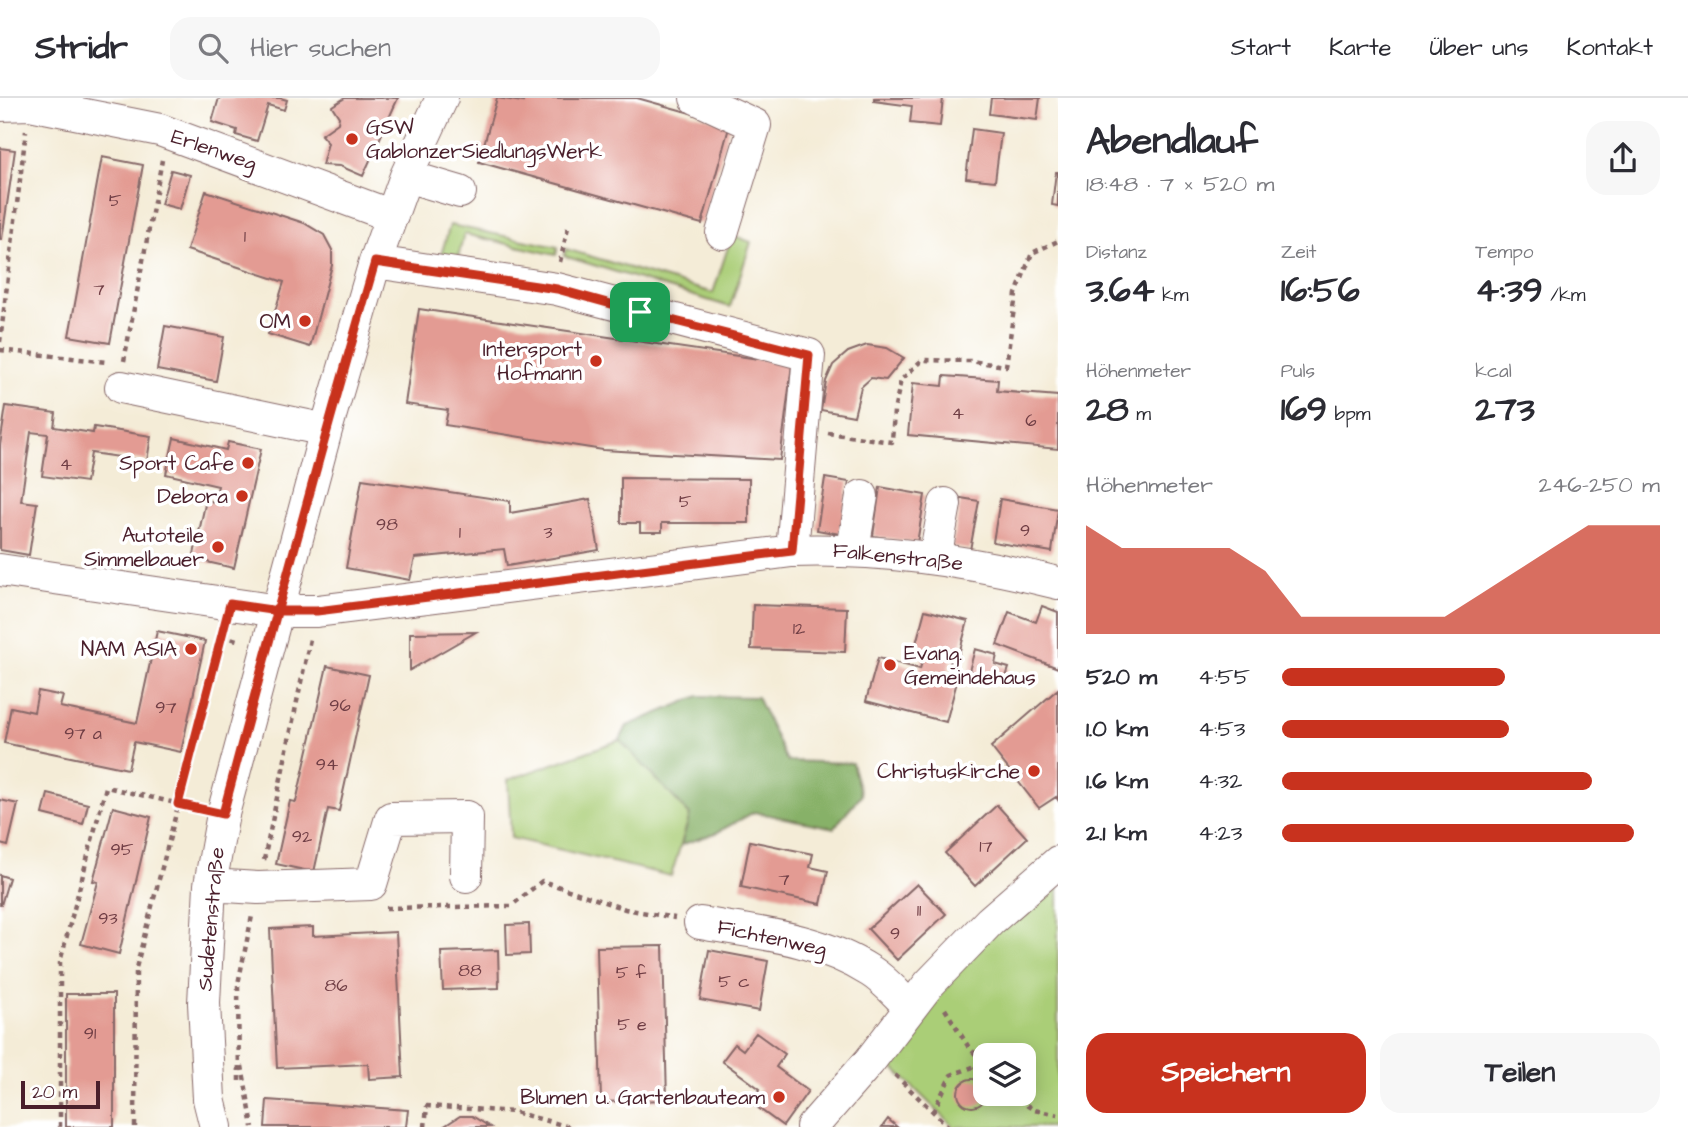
<!DOCTYPE html>
<html lang="de">
<head>
<meta charset="utf-8">
<style>
  :root { --surface:#fff; --page:#f7f7f7; --text:#2b2b33; --muted:#7c7c81; --line:#e1e1e2; --accent:#c8321e }
  body { margin:0; font-family:"Architects Daughter",sans-serif; background:var(--page); color:var(--text); height:100vh; display:flex; flex-direction:column; font-size:26px; white-space:nowrap }
  * { box-sizing:border-box; margin:0 }
  p { font-size:23px; color:var(--muted) }
  .icon { flex:none; width:38px; height:38px; fill:none; stroke:currentColor; stroke-width:2; stroke-linecap:round; stroke-linejoin:round }
  .map { position:relative; flex:1; overflow:hidden }
  .sheet { display:flex; flex-direction:column; background:var(--surface); width:630px }
  .sheet>* { flex:none }
  .buttons { position:absolute; left:973px; top:945px; display:grid; gap:14px }
  .buttons a { display:grid; place-items:center; width:63px; height:63px; border-radius:14px; background:var(--surface); box-shadow:0 4px 18px #0003; font-size:35px }
  .scale { position:absolute; left:21px; bottom:18px; width:79px; box-sizing:border-box; padding-left:7px; border:4px solid #4a1f2b; border-top:0; font-size:19px; line-height:24px; white-space:nowrap; color:#4a1f2b; -webkit-text-stroke:5px #fff; paint-order:stroke }
  .pin { position:absolute; display:grid; place-items:center; width:60px; height:60px; color:#fff; margin:-30px; border-radius:14px; box-shadow:0 4px 10px #0006 }
  .round { display:grid; place-items:center; flex:none; width:74px; height:74px; border-radius:21px; background:var(--page) }
  .headline { display:flex; align-items:center; justify-content:space-between; height:119px; padding:0 28px }
  h1 { font-size:38px; font-weight:700; line-height:52px }
  .figures { display:grid; grid-template-columns:repeat(3,1fr); gap:10px; height:119px; padding:7px 28px }
  .figures div { display:grid; align-content:center }
  .figures b { font-size:35px; font-weight:700 }
  .figures small { font-size:19px; font-weight:400 }
  .figures p { font-size:19px }
  .chart { height:196px; padding:14px 28px }
  .chart p { display:flex; justify-content:space-between }
  .chart svg { width:100%; height:126px; margin-top:7px; fill:var(--accent); opacity:.7 }
  .action { display:flex; gap:14px; margin-top:auto; padding:14px 28px }
  .action a { flex:1; height:80px; border-radius:21px; background:var(--accent); color:#fff; font-size:28px; font-weight:700; line-height:80px; text-align:center }
  .action a+a { background:var(--page); color:var(--text) }
  ul { padding:0 28px; list-style:none; font-size:23px }
  li { display:grid; grid-template-columns:112px 84px 1fr; align-items:center; height:52px }
  li i { height:18px; border-radius:9px; background:var(--accent) }
  header { display:flex; align-items:center; gap:42px; box-sizing:border-box; height:98px; padding:0 35px; background:var(--surface); border-bottom:2px solid var(--line) }
  header strong { font-size:33px }
  nav { display:flex; gap:38px; margin-inline-start:auto; font-size:24px }
  .search { width:490px; height:63px; background:var(--page); display:flex; align-items:center; gap:18px; box-sizing:border-box; padding:0 24px; border-radius:21px; color:var(--muted); font-size:26px }
  main { display:flex; flex:1; min-height:0 }
  .map>svg:first-child { display:block }
</style>
</head>
<body>
<header>
<strong>Stridr</strong>
<div class="search"><svg class="icon" aria-label="search" viewBox="0 0 24 24"><circle cx="10" cy="10" r="6"/><path d="M15 15l6 6"/></svg>Hier suchen</div>
<nav><a>Start</a><a>Karte</a><a>Über uns</a><a>Kontakt</a></nav>
</header>
<main>
<div class="map">
<svg width="1058" height="1029" viewBox="0 0 1058 1029">
  <rect width="100%" height="100%" fill="#fff"/>
  <filter id="ink" filterUnits="userSpaceOnUse"><feTurbulence type="fractalNoise" baseFrequency=".0143" numOctaves="2"/><feDisplacementMap in="SourceGraphic" scale="14" xChannelSelector="R" yChannelSelector="G"/><feConvolveMatrix kernelMatrix="1 2 1 2 8 2 1 2 1" color-interpolation-filters="sRGB"/></filter>
  <filter id="wash" filterUnits="userSpaceOnUse"><feTurbulence type="fractalNoise" baseFrequency=".00686" numOctaves="4" result="noise"/><feDisplacementMap in="SourceGraphic" scale="28" xChannelSelector="R" yChannelSelector="G"/><feGaussianBlur stdDeviation="1.57" result="paint"/><feColorMatrix in="noise" values="0 0 0 0 0 0 0 0 0 0 0 0 0 0 0 0 0 1.4 0 .05"/><feComposite in="paint" operator="in"/></filter>
  <g filter="url(#wash)">
    <rect width="100%" height="100%" fill="#f4ecd7"/>
    <path fill="#aace77" stroke="#7a7651" stroke-width="2" fill-rule="evenodd" d="M450,127L558,149L556,157L464,136L458,160L441,157Z
      M732,137L751,144L730,209L564,158L566,151L713,195Z
      M620,642L690,717L671,778L511,740L508,682Z
      M1058,771V1029H954L883,960L916,913ZM985,957H1024V996H985Z"/>
    <path fill="#87b168" stroke="#68684a" stroke-width="2" d="M699,598L757,599L787,663L852,665L861,697L834,730L754,714L716,735L681,747L690,717L620,642L627,628Z"/>
    <g id="blocks">
      <path fill="#e39b93" d="M219,0H280L287,2L284,12L268,7L257,43L236,37L237,32L212,24Z
        M345,0H398L363,78L340,68L322,67L328,45L321,37L338,25L339,19L332,8Z
        M497,0L523,4L524,0H637L730,26L702,126L479,64Z
        M874,0H943L940,28L910,25L912,8L874,3Z
        M991,0H1040L1037,22L989,16Z
        M972,31L1001,35L995,83L966,80Z
        M0,50L15,52L2,141H0Z
        M102,59L143,67L110,245L69,238Z
        M171,72L190,77L180,111L161,106Z
        M1056,74H1058V108L1052,107Z
        M206,93L304,125L324,137L332,152V167L310,249L268,236L284,184L187,152Z
        M419,211L792,266L780,362L603,352L445,327L448,312L405,306Z
        M165,228L224,239L216,283L157,272Z
        M867,247L887,250L904,260L886,282L871,280L861,289L854,318L821,312L826,283L833,267L848,254Z
        M944,278L998,282L997,293L1058,298V351L908,337L913,285L943,288Z
        M6,308L56,315L54,329L93,335L94,329L151,338L147,363L91,355L86,384L42,378L48,336L31,334L21,403L37,405L29,457L0,452V347Z
        M174,340L226,352L228,344L261,351L234,470L193,461L206,402L214,404L218,388L166,376Z
        M621,380L749,381V425H662V434H640V425H621Z
        M825,380L849,384L840,436L817,432Z
        M362,381L510,403V415L590,401L599,452L507,468L504,451L415,460L410,482L346,470Z
        M880,389L925,397L917,445L873,438Z
        M961,400L979,403L970,452L952,449Z
        M1000,401L1058,411L1052,454L993,444Z
        M753,507L847,510L845,554L751,551Z
        M1042,508L1058,514V570L997,547L1009,514L1036,524Z
        M925,512L968,523L957,563L951,561L947,577L958,580L946,624L866,603L878,560L920,571L924,555L914,553Z
        M157,533L205,543L181,654L134,644L128,671L4,645L11,609L34,614L38,593L63,598L60,609L137,625Z
        M476,534L410,572V535Z
        M975,551L997,557L995,566L1009,570L1005,582L969,573Z
        M327,568L369,577L339,713L328,711L314,774L276,766L290,703L296,704Z
        M1058,591V702L1056,699L1039,710L991,649Z
        M48,696L88,706L83,726L43,716Z
        M0,702L18,706L8,748L0,746Z
        M997,707L1027,740L975,788L945,755Z
        M113,709L151,719L119,856L81,846L98,784L93,783Z
        M750,743L813,756L810,769L828,773L821,806L741,789Z
        M0,777L9,780L1,807H0Z
        M917,786L946,816L897,862L868,831Z
        M529,826L530,856L507,857L506,827Z
        M313,829V838L396,834L403,979L369,981L368,966L277,970L270,831Z
        M663,848L667,1002L601,1004L597,849Z
        M498,852L499,890L443,892L441,854Z
        M709,852L768,863L759,913L700,902Z
        M66,896H114V1029H66Z
        M756,935L785,956L776,969L808,993L783,1028L750,1004L760,991L722,963L735,946L743,952Z
        M958 995a14 14 0 1 1 28 0a14 14 0 1 1-28 0Z
        M267,1002L408,1012L406,1029H265Z
        M460,1018H472L490,1029H443Z
        M888,1021L897,1029H882Z"/>
    </g>
  </g>
  <g filter="url(#ink)">
    <use href="#blocks" fill-opacity="0" stroke="#866767" stroke-width="2"/>
    <g fill="none" stroke-linecap="round" stroke-linejoin="round">
      <defs>
        <path id="minor" d="M696,0L755,27L722,135
          M0,7L30,6L160,32L392,118
          M406,78L460,94
          M375,164L557,191L809,257L792,453
          M121,289L326,332
          M853,451L862,398
          M935,460L945,406
          M0,472L278,513H317L792,453C883,450 970,463 1058,485
          M210,787L258,790L371,786L391,720L467,719L466,778
          M700,825C758,835 819,840 870,873C885,882 897,897 910,909
          M216,1029L209,1001L204,905L210,787L223,716L326,332L375,164L406,78L442,0
          M812,1029L869,964L929,886L990,823L1058,764"/>
      </defs>
      <use href="#minor" stroke="#866767" stroke-width="34"/>
      <path stroke="#866767" stroke-width="4.5" stroke-dasharray="5 5" stroke-linecap="butt" d="M560,164L569,125
        M0,244L26,33
        M0,252L107,264
        M124,263L162,62
        M828,335L892,344L894,313L901,282L922,262L970,263L1006,268L1016,196L1032,155L1058,143
        M222,538L241,543
        M264,762L310,541
        M386,810L511,808L542,783L625,811L675,820
        M945,911L968,948L985,967
        M242,968L253,1029
        M895,977L949,1029
        M239,983L238,886L252,818
        M1010,996L1034,1012L1058,1017
        M933,1014L951,977L984,965
        M60,1029V864L106,689L197,710
        M135,1029L136,870L223,534
        M425,1029L427,1008L514,1014L570,1029"/>
      <use href="#minor" stroke="#fff" stroke-width="32"/>
    </g>
  </g>
  <g fill="none" stroke-linecap="round" stroke-linejoin="round" filter="url(#ink)">
    <defs>
      <path id="route" d="M640,214L557,191L375,164C322,347 272,531 223,716L178,706L230,506L278,513H317L792,453L809,257L640,214"/>
    </defs>
    <use href="#route" stroke="#fff" stroke-width="14"/>
    <use href="#route" stroke="#c8321e" stroke-width="9"/>
  </g>
  <g fill="#c8321e" stroke="#fff" stroke-width="2.5">
    <circle cx="352" cy="41" r="7"/>
    <circle cx="305" cy="223" r="7"/>
    <circle cx="596" cy="263" r="7"/>
    <circle cx="248" cy="365" r="7"/>
    <circle cx="242" cy="398" r="7"/>
    <circle cx="218" cy="449" r="7"/>
    <circle cx="191" cy="551" r="7"/>
    <circle cx="890" cy="567" r="7"/>
    <circle cx="1034" cy="673" r="7"/>
    <circle cx="779" cy="999" r="7"/>
  </g>
  <g text-anchor="middle" dominant-baseline="central" stroke-width="7" stroke-linejoin="round" paint-order="stroke">
    <g font-size="18" fill="#703e45">
      <text x="115" y="102">5</text>
      <text x="245" y="138">1</text>
      <text x="99" y="191">7</text>
      <text x="958" y="315">4</text>
      <text x="1031" y="322">6</text>
      <text x="66" y="366">4</text>
      <text x="685" y="403">5</text>
      <text x="387" y="426">98</text>
      <text x="1025" y="432">9</text>
      <text x="460" y="434">1</text>
      <text x="548" y="434">3</text>
      <text x="799" y="530">12</text>
      <text x="340" y="607">96</text>
      <text x="166" y="609">97</text>
      <text x="83" y="635">97 a</text>
      <text x="327" y="666">94</text>
      <text x="302" y="738">92</text>
      <text x="986" y="748">17</text>
      <text x="122" y="751">95</text>
      <text x="784" y="781">7</text>
      <text x="919" y="812">11</text>
      <text x="108" y="820">93</text>
      <text x="895" y="835">9</text>
      <text x="470" y="872">88</text>
      <text x="631" y="874">5 f</text>
      <text x="734" y="883">5 c</text>
      <text x="336" y="887">86</text>
      <text x="632" y="926">5 e</text>
      <text x="90" y="935">91</text>
    </g>
    <g font-size="21" fill="#4a1f2b" stroke="#fff" text-anchor="end">
      <text x="366" y="29" text-anchor="start">GSW<tspan x="366" dy="24">GablonzerSiedlungsWerk</tspan></text>
      <text x="291" y="223">OM</text>
      <text x="582" y="251">Intersport<tspan x="582" dy="24">Hofmann</tspan></text>
      <text x="234" y="365">Sport Cafe</text>
      <text x="228" y="398">Debora</text>
      <text x="204" y="437">Autoteile<tspan x="204" dy="24">Simmelbauer</tspan></text>
      <text x="177" y="551">NAM ASIA</text>
      <text x="904" y="555" text-anchor="start">Evang.<tspan x="904" dy="24">Gemeindehaus</tspan></text>
      <text x="1020" y="673">Christuskirche</text>
      <text x="765" y="999">Blumen u. Gartenbauteam</text>
    </g>
    <g font-size="21" fill="#4a1f2b" stroke="#fff">
      <text transform="translate(214 52) rotate(19)">Erlenweg</text>
      <text transform="translate(898 459) rotate(6)">Falkenstraße</text>
      <text transform="translate(211 821) rotate(-85)">Sudetenstraße</text>
      <text transform="translate(772 840) rotate(12)">Fichtenweg</text>
    </g>
  </g>
</svg>
<div class="buttons">
<a><svg class="icon" aria-label="layers" viewBox="0 0 24 24"><path d="M12 4l9 5-9 5-9-5zM3 14l9 5 9-5"/></svg></a>
</div>
<div class="scale">20 m</div>
<div class="pin" style="left:640px;top:214px;background:#1e9e55"><svg class="icon" aria-label="arrive" viewBox="0 0 24 24"><path d="M6 21V4h12l-3 4 3 4H6"/></svg></div>
</div>
<section class="sheet">
<div class="headline"><div><h1>Abendlauf</h1><p>18:48 · 7 × 520 m</p></div><a class="round"><svg class="icon" aria-label="share" viewBox="0 0 24 24"><path d="M12 15V3M7 8l5-5 5 5M5 13v7h14v-7"/></svg></a></div>
<div class="figures">
<div><p>Distanz</p><b>3.64<small> km</small></b></div>
<div><p>Zeit</p><b>16:56</b></div>
<div><p>Tempo</p><b>4:39<small> /km</small></b></div>
</div>
<div class="figures">
<div><p>Höhenmeter</p><b>28<small> m</small></b></div>
<div><p>Puls</p><b>169<small> bpm</small></b></div>
<div><p>kcal</p><b>273</b></div>
</div>
<div class="chart"><p><span>Höhenmeter</span>246–250 m</p>
<svg viewBox="0 0 160 44" preserveAspectRatio="none"><path d="M0 44V6L10 14L20 14L30 14L40 14L50 22L60 38L70 38L80 38L90 38L100 38L110 30L120 22L130 14L140 6L150 6L160 6V44z"/></svg>
</div>
<ul>
<li><b>520 m</b>4:55<i style="width:59%"></i></li>
<li><b>1.0 km</b>4:53<i style="width:60%"></i></li>
<li><b>1.6 km</b>4:32<i style="width:82%"></i></li>
<li><b>2.1 km</b>4:23<i style="width:93%"></i></li>
</ul>
<div class="action"><a>Speichern</a><a>Teilen</a></div>
</section>
</main>
</body>
</html>
